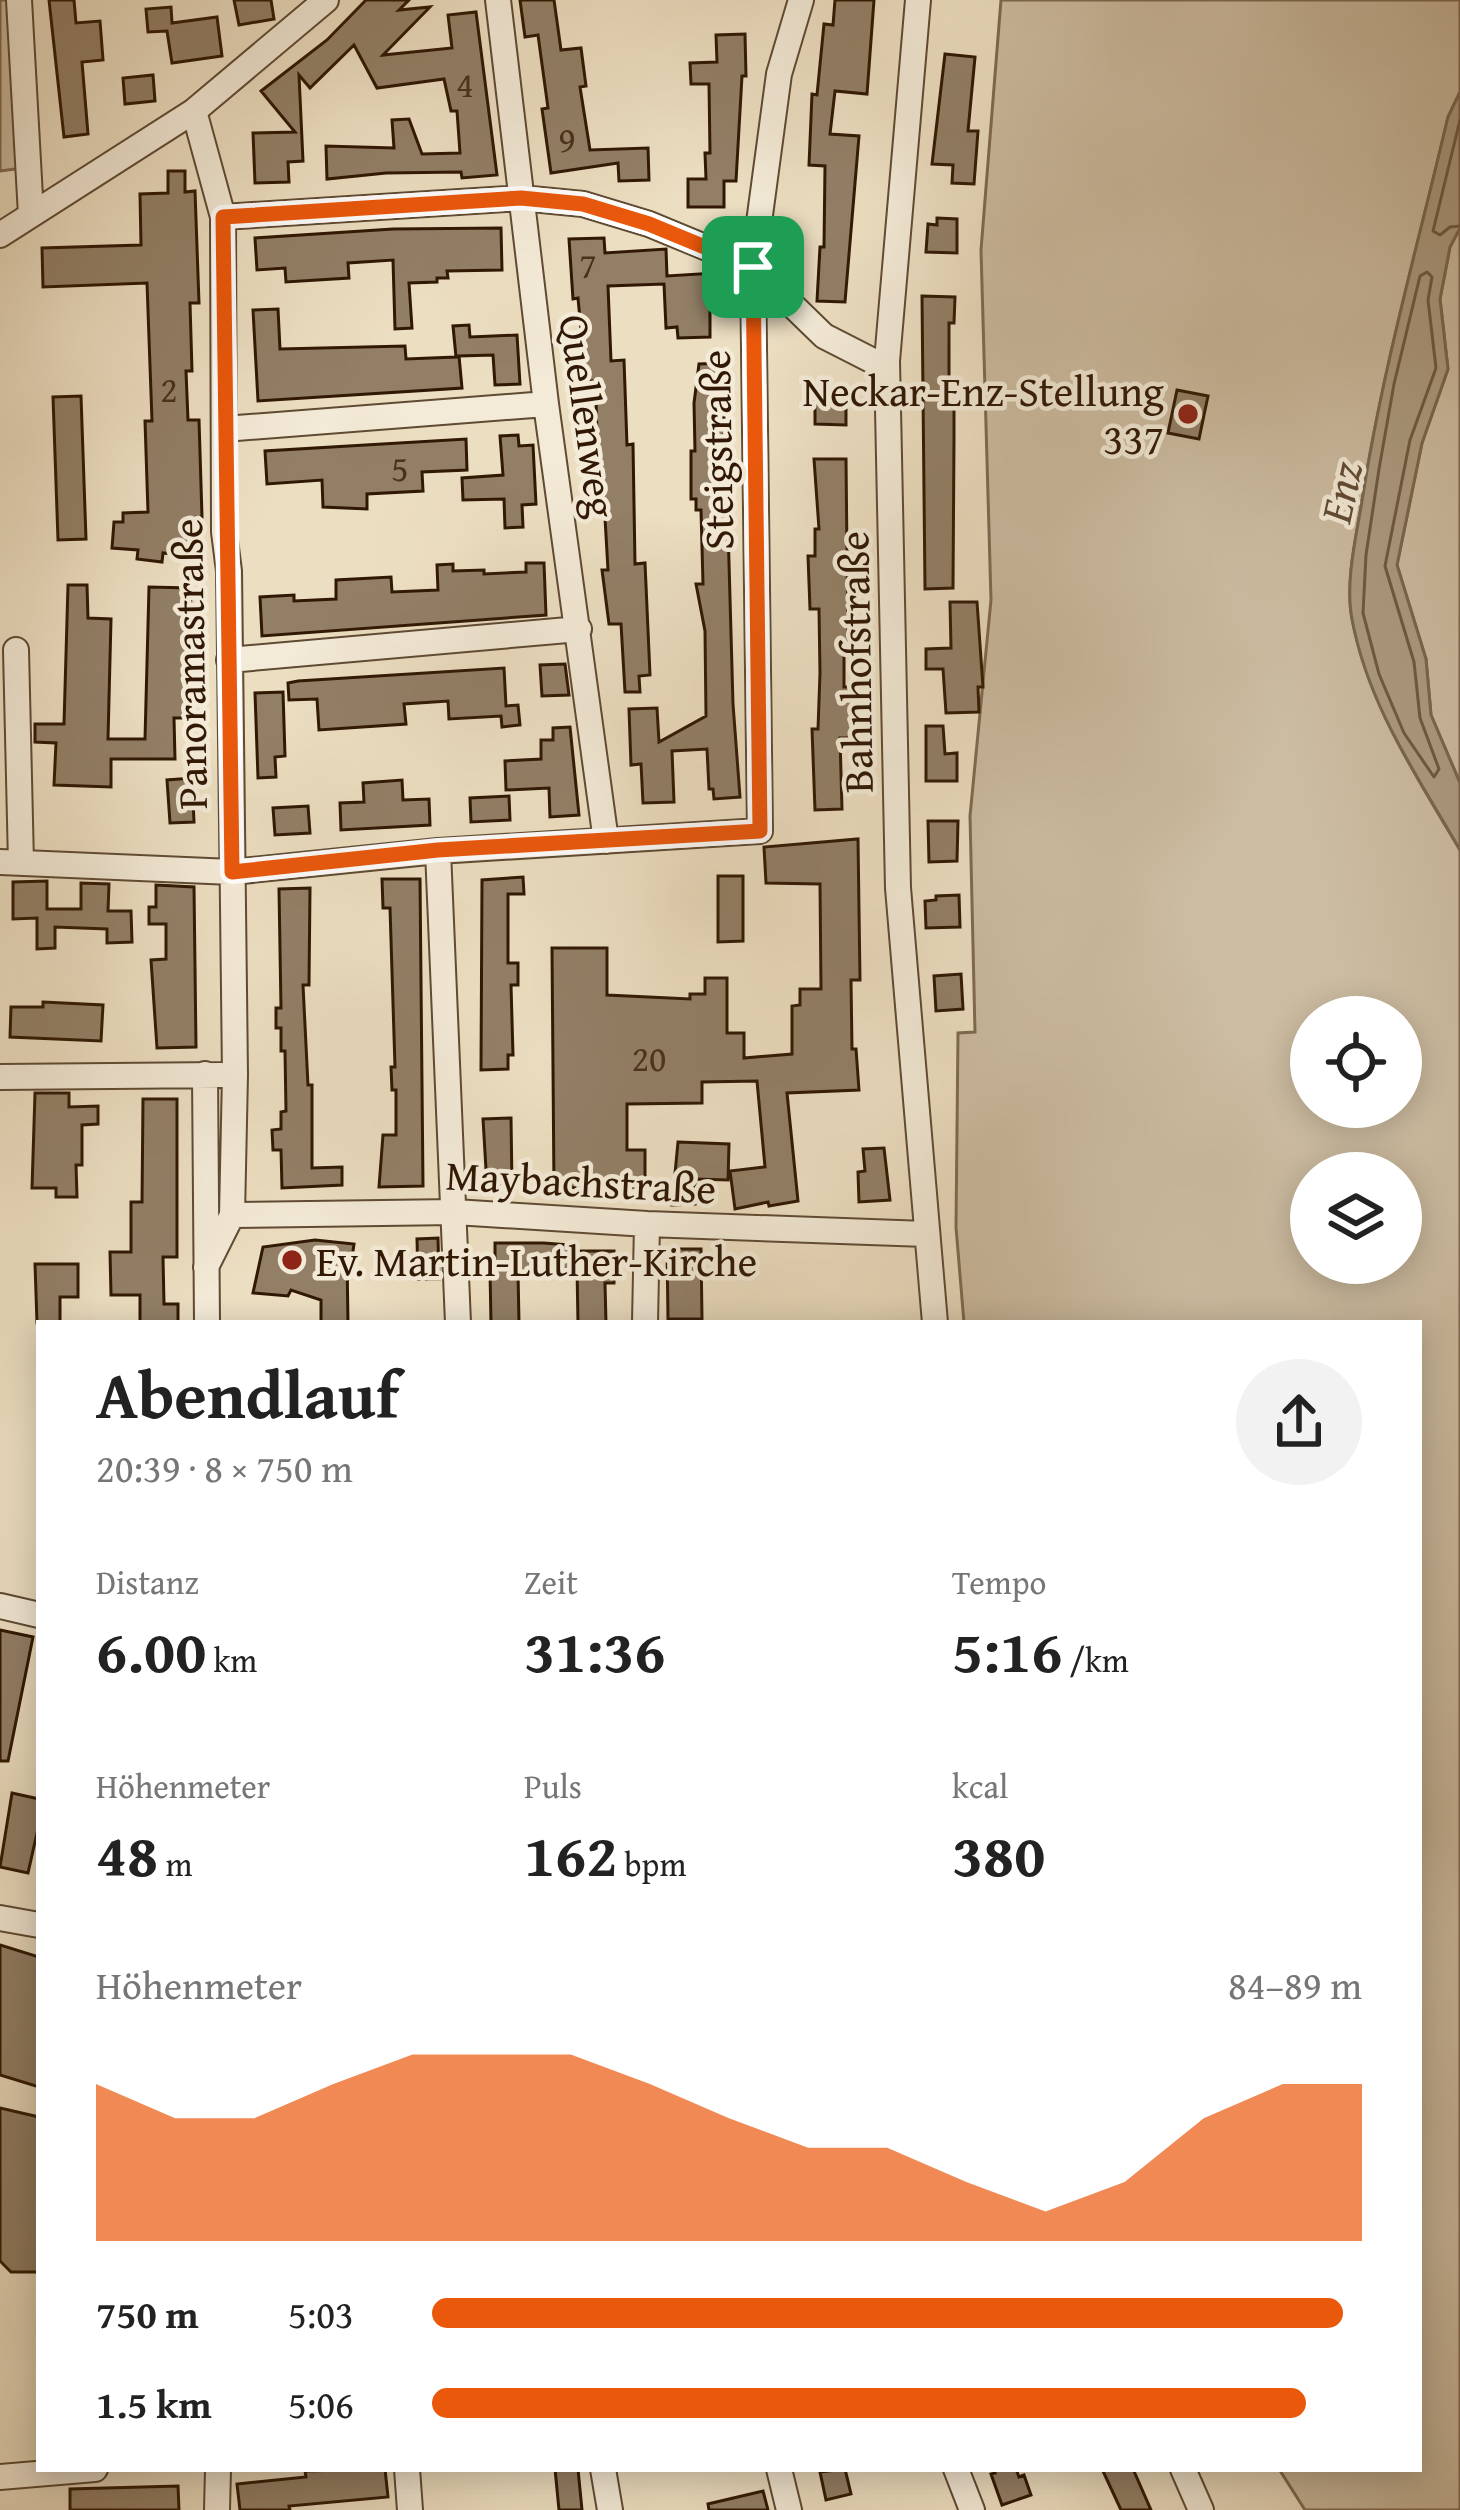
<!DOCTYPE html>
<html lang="de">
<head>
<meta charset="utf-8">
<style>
  :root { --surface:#fff; --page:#f2f2f2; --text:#222; --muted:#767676; --accent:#ea580c }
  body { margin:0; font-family:"Gentium Book Plus",serif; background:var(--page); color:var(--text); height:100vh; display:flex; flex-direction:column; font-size:45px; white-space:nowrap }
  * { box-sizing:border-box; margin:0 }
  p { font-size:39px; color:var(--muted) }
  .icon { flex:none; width:66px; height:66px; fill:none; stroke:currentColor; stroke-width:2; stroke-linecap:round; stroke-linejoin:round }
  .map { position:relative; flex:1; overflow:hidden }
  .drawer { position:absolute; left:36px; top:1320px; width:1386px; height:1152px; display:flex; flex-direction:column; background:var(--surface); border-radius:0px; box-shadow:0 6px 30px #0003 }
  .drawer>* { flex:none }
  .tools { position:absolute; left:1290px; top:996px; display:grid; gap:24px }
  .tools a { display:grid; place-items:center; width:132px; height:132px; border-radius:50%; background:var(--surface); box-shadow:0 6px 30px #0003; font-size:60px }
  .pin { position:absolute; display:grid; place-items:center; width:102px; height:102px; color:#fff; margin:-51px; border-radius:24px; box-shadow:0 6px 18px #0006 }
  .round { display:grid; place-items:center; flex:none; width:126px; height:126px; border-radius:63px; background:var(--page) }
  .summary { display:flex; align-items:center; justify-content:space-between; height:204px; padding:0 60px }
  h1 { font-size:66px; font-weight:700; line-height:90px }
  .metrics { display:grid; grid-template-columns:repeat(3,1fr); gap:18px; height:204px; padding:12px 60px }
  .metrics div { display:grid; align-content:center }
  .metrics b { font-size:60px; font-weight:700 }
  .metrics small { font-size:33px; font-weight:400 }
  .metrics p { font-size:33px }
  .chart { height:336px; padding:24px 60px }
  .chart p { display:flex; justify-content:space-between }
  .chart svg { width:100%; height:216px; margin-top:12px; fill:var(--accent); opacity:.7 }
  ul { padding:0 60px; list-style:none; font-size:39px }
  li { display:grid; grid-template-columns:192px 144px 1fr; align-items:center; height:90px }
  li i { height:30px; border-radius:15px; background:var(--accent) }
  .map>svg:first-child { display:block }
</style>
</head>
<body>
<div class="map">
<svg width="1460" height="2510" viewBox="0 0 1460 2510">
  <rect width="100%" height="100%" fill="#ecdec1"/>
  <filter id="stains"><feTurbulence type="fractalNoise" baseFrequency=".00167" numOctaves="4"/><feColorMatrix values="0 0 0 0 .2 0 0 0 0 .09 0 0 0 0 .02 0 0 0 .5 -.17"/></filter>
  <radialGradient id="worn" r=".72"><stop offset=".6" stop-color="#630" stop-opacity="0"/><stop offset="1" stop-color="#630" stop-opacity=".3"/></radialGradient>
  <path fill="#ccbca1" stroke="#7e6a52" stroke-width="3" fill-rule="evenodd" d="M0,0H14L23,168L0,171Z
    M1001,0H1460V92L1448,117C1418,245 1382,371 1362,501C1356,538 1345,582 1352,619C1369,705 1416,776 1460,850V2510H1305L1279,2469H1419V1323H964L956,1227L958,1033L975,1032L970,816L991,600L981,250ZM1311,1017H1401V1107H1311ZM1311,1173H1401V1263H1311Z
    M1460,228V783L1431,715L1426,659L1397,565L1422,443L1448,369L1440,299L1450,247Z"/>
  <path fill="#ac9b81" stroke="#7a674f" stroke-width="3" d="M1460,92V228L1450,247L1440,299L1448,369L1422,443L1397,565L1426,659L1431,715L1460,783V850C1417,775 1368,706 1352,619C1345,582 1356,538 1362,501C1382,371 1418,245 1448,117Z"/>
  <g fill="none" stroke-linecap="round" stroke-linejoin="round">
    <path stroke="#6e5a42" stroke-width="3" d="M1460,120L1433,231L1440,235L1450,227L1460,226
      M1427,272L1432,277L1428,300L1436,368L1410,440L1385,566L1414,662L1420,718L1439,769L1434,777L1404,733L1379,674L1363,613L1366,555L1379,469L1394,384L1420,276Z"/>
  </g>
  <path fill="#927f66" stroke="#301804" stroke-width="3" d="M49,0H74L76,23L100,21L103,60L82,62L88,134L64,137Z
    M234,0H271L274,19L239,25Z
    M366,0H409L399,10L430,7L383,55L452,48L448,15L476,12L497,175L462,178L461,172L386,173L327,179L326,146L394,148L392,120L409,119L422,154L460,153L457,111H451L444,79L377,88L354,45L310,88L299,75L303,161L288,162L289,182L255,183L253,133L295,132L261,91L327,40Z
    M520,0H554L561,50L581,48L586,86L580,87L590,150L648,148L649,180L619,181L618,163L551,173L542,109L548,108L538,35L525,37Z
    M835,0H874L867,94L835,91L830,134L859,136L845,302L817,301L820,247H824L825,166L809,165L812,94L817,95L824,24L833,25Z
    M171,7L172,23L217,17L222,56L172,63L167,31L148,32L146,9Z
    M745,34L746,76H742L736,181H724V207H688V179H706L705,153H710L709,84H691L690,63L717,62L716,35Z
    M945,54L975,57L968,131H978L974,184L952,183L953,165L932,164Z
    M153,75L155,101L125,104L123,78Z
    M168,171H185V192L195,191L199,303H190L192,371H186L188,420H199L202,517H197L193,556L163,553L162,562L137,559L138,550L112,548L114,522H123V513L148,512L145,421H152L147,283L43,287L42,248L141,245L140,194L168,193Z
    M937,218L957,219V253L926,252L928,224L937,225Z
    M501,228L502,270L447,271L448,278H437V282L409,283L412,328L395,329L393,260L348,263L349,278L286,282L285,268L257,270L255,238L393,229Z
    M604,238L605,253L666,249L667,276L715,273L716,290L710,291V337L678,338L677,327L666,328L664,284L608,286L611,361L624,360L627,445L633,444L635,564L645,563L650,675L639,676L640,692H625L621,624H609L602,570H608L602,466L590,467L589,450L595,449L597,437L596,401L593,381H586L578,298L573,299L569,239Z
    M922,296L955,297L954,323H949V408H954V438L953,588L925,589Z
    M278,309L280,349L405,346L406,359L456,357L453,326L469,325L470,337L517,335L520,384L495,385L493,355L459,356L462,388L258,401L253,310Z
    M724,363V451L717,452V493L727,492L733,704L740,797L714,799L713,789H709L707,749L672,751L674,802L643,803L641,764L631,765L629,709L657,708L659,742L706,716L705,631L696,584H703L701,510H696V499H691V451H695L694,403L699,364Z
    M815,390H846V425L815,424Z
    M1177,390L1208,396L1199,439L1168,433Z
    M81,396L86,539L58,540L53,397Z
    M518,435L519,446L533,445L536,504L522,505L523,527L505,528L504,499L463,500L462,478L503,475L500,436Z
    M466,439L467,470L422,472L423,491L367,494V509L323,507L322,480L267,484L265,451Z
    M814,459H846L848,651H844V687H863L864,706H855L856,738H840L842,809L815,810L812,729H818L820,673L819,609H810L808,556H815V529H819Z
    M526,563H544L546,615L262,636L260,597L294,595V601L336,599V580L391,577L392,592L438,590L437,565L453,564V571L484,570V574L526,572Z
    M68,585H87L88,618L111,619L108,739H145L149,587L191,588L188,718H174L175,759H111V787L54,785L56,743L35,742V724H64Z
    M950,602H977L983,687H978L979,712L946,713L943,669H926V649L951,648Z
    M565,664L569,695L542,696L540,665Z
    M504,668L506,706L518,705L520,725L502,727L501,716L449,719L448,701L404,704L406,724L319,730L317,699L289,700L288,683L298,681Z
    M283,692L285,756L275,757L276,777L258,778L255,693Z
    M926,726H943L945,754L957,753V781H926Z
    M570,727L579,815L550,817L549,788L506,790L505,761L541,759V740H553V728Z
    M192,778L194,822L170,823L167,780Z
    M402,780L403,800L429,799L430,825L341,830L340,803L364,802L363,783Z
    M509,796L510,820L471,822L470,798Z
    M308,806L310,833L275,835L273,808Z
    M928,821H958L957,861L929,862Z
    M858,839L860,980H851L852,1049H856L859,1090L787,1093L798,1201L769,1206L768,1202L735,1209L730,1171L765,1167L757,1081L702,1082V1103L627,1104V1150H645V1187L554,1188L552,948H607V995L690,999V994H705V978H727V1033H744V1058L792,1054V1006L800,1005V989H821L820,884L766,883L764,847Z
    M718,876H743V941L718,942Z
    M523,877L524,894H508V963H518V985H511L513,1055H508V1069L481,1070L482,880Z
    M382,879H420L423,1186L379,1187L383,1135H396V1090H392L391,1067H395L390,908H383Z
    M47,881V909H81V883L109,884L108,911H131L132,942L107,943V929L55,927V948L37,949V918L13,919V882Z
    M156,885L194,887L196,1047L157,1048L151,960L166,959V924H149V907H156Z
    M310,888L309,985H303L308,1085H312V1168L342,1167V1185L282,1188L281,1150H273L272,1130L281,1129V1112L286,1111L285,1051H281V1028H276V1008H281L279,889Z
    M959,895L960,927L926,928L925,901L936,900V896Z
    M961,974L963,1009L936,1011L934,976Z
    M43,1002L103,1005L101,1041L10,1037L11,1007H43Z
    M35,1093H69V1107L98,1106V1124L82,1125V1165H76L77,1197H56V1188H32Z
    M143,1099H177V1257H163L164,1304H178V1323H140V1295H111L110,1252H131V1202H142Z
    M511,1118L512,1185L487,1186L483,1119Z
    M678,1142L729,1144L728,1180L695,1179V1204L672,1205Z
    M884,1148L890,1200L859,1202L858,1172L865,1171L863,1149Z
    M438,1238L439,1279H418L417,1239Z
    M315,1240L354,1244L352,1258L347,1260L348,1323H321V1300L291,1290L288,1296L253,1293L263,1247Z
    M495,1243H544L568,1245V1251H614V1283H605L606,1323H578L577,1268L518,1272L519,1323H491L490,1271L495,1270Z
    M667,1249H701L702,1319H668Z
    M35,1264H78V1297H60V1323H37Z
    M0,1630L33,1637L8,1761H0Z
    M12,1793L39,1799V1824L28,1873L0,1867Z
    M0,1945L39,1957V2087L0,2075Z
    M0,2108L39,2117V2272H11L0,2261Z
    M385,2469L388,2497L289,2506L290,2510H240L237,2484L306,2477L305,2471Z
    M555,2469H578L582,2510H559Z
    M845,2469L851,2494L826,2500L820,2472Z
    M993,2469H1016L1019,2477L1024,2475L1031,2495L1002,2505L991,2474L995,2473Z
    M1102,2469H1133L1151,2510H1121Z
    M178,2486L179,2510H70V2489Z
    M763,2491L768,2510H709L708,2504Z"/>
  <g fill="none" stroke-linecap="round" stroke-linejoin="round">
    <defs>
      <path id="minor" d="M19,0L31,215
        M498,0L546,404L606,841
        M918,0L887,361L898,888L935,1323
        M194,111L223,217L224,532L229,571L235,1075L232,1215L206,1267
        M223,217L521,198L583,204L649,224L753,267L824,336L873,361H887
        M0,235L194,111L326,0
        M224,429L546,404
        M16,650L21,863
        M229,660L579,629
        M438,851L458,1323
        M0,862L232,872L438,851L760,831L753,267L779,74L801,0
        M205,1074L207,1323
        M0,1077L221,1075
        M232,1215L455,1212L647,1224L926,1234
        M645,1323L647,1224
        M0,1606L39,1615
        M0,1918L39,1925
        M407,2469L410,2510
        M603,2469L610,2510
        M779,2469L789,2510
        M956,2469L972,2510
        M1183,2469L1201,2510
        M0,2477L95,2469
        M217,2510L218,2469"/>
    </defs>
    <use href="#minor" stroke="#5f4a33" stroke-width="28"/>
    <use href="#minor" stroke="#f3ead7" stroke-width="24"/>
  </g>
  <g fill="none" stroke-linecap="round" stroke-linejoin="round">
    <defs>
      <path id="route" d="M521,198L583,204L649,224L753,267L760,831L438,850L232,872L223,217Z"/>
    </defs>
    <use href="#route" stroke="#fff" stroke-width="24"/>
    <use href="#route" stroke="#ea580c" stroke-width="15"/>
  </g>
  <g fill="#8f2418" stroke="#f3ead7" stroke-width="4.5">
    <circle cx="1188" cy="414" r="12"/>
    <circle cx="292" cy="1260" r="12"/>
  </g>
  <g text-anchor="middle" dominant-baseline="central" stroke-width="9" stroke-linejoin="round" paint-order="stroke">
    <g font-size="36" fill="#48321c">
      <text x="465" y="83">4</text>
      <text x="567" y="138">9</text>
      <text x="588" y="264">7</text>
      <text x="169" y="388">2</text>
      <text x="400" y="467">5</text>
      <text x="649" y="1057">20</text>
    </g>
    <g font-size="42" fill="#301804" stroke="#f3ead7" text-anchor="end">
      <text x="1164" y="390">Neckar-Enz-Stellung<tspan x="1164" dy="48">337</tspan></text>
      <text x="316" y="1260" text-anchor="start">Ev. Martin-Luther-Kirche</text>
    </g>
    <g font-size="42" fill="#301804" stroke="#f3ead7">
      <text transform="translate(589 416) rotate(82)">Quellenweg</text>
      <text transform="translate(716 450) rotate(-91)">Steigstraße</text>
      <text transform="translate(855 662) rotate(-91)">Bahnhofstraße</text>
      <text transform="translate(189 664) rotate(-91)">Panoramastraße</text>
      <text transform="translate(581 1181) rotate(3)">Maybachstraße</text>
    </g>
    <g font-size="45" font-style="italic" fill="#624c36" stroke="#f3ead7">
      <text transform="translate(1340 492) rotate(-78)">Enz</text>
    </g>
  </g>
  <rect width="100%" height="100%" filter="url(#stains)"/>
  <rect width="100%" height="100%" fill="url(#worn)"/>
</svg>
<div class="tools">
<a><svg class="icon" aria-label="locate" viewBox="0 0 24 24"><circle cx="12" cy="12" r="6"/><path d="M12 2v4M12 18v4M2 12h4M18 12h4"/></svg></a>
<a><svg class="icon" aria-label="layers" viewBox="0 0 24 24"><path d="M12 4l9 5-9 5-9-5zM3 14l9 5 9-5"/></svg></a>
</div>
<div class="pin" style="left:753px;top:267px;background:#1e9e55"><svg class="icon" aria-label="arrive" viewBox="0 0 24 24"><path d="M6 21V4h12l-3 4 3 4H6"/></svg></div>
<section class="drawer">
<div class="summary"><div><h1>Abendlauf</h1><p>20:39 · 8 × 750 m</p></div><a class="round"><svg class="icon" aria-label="share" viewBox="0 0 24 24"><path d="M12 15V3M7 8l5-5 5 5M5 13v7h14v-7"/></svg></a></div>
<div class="metrics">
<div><p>Distanz</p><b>6.00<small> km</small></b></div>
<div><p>Zeit</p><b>31:36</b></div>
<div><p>Tempo</p><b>5:16<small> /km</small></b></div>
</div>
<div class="metrics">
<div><p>Höhenmeter</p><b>48<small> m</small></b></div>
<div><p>Puls</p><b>162<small> bpm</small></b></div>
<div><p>kcal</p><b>380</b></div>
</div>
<div class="chart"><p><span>Höhenmeter</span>84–89 m</p>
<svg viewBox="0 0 160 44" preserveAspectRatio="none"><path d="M0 44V12L10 19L20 19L30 12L40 6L50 6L60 6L70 12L80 19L90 25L100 25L110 32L120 38L130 32L140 19L150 12L160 12V44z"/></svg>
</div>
<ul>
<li><b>750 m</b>5:03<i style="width:98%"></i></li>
<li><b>1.5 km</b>5:06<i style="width:94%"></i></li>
</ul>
</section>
</div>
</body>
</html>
